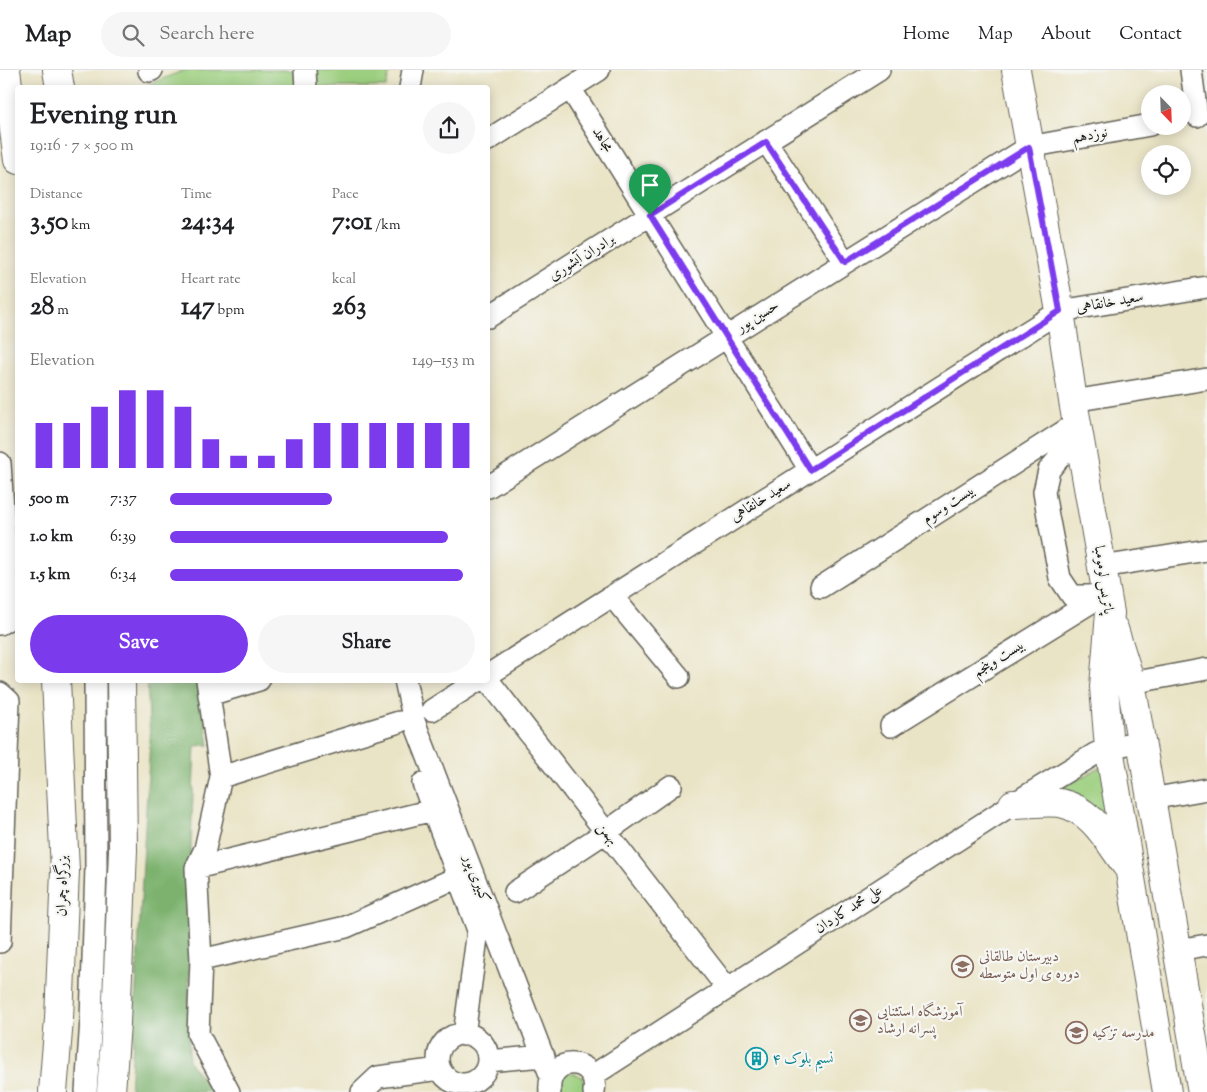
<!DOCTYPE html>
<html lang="en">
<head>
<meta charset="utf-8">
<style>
  :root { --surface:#fff; --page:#f6f6f6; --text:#202124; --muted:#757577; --line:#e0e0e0; --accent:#7c3aed }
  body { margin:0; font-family:"Sorts Mill Goudy",Amiri,serif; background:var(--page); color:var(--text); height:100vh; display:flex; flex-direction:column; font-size:19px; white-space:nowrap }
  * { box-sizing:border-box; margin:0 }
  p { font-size:16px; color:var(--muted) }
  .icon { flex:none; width:28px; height:28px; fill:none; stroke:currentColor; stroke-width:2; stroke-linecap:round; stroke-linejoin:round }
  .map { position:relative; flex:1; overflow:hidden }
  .drawer { position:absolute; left:15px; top:15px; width:475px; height:598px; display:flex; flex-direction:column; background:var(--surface); border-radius:5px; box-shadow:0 2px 12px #0003 }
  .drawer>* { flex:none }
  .needle { width:32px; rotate:157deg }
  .fabs { position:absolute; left:1141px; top:15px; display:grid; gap:10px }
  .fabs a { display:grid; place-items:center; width:50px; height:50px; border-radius:50%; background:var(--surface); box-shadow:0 2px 12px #0003; font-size:25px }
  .pin { position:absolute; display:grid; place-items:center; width:42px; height:42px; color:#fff; margin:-51px -21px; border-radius:50% 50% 50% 0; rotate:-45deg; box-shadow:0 0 5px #0007 }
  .pin .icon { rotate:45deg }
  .round { display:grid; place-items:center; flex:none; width:52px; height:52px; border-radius:26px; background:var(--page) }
  .overview { display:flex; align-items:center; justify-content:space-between; height:85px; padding:0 15px }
  h1 { font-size:28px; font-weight:700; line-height:38px }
  .stats { display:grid; grid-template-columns:repeat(3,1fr); gap:8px; height:85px; padding:5px 15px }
  .stats div { display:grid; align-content:center }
  .stats b { font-size:25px; font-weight:700 }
  .stats small { font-size:14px; font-weight:400 }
  .stats p { font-size:14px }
  .chart { height:140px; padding:10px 15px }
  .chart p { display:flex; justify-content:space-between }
  .chart svg { width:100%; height:90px; margin-top:5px; stroke:var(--accent); stroke-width:6 }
  .primary-button { display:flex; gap:10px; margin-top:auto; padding:10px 15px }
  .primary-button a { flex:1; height:58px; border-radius:30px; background:var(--accent); color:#fff; font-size:20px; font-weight:700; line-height:58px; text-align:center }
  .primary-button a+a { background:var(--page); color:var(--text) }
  ul { padding:0 15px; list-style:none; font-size:16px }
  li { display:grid; grid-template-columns:80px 60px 1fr; align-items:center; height:38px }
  li i { height:12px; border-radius:6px; background:var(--accent) }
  header { display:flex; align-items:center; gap:30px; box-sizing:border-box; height:70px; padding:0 25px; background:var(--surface); border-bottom:1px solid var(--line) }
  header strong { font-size:24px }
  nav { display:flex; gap:28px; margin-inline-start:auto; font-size:18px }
  .search { width:350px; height:45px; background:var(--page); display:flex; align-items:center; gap:12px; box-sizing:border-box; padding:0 18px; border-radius:28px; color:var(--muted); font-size:19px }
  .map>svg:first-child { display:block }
</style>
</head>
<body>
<header>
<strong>Map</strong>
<div class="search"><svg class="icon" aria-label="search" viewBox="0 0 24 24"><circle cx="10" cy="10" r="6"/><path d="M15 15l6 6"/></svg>Search here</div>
<nav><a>Home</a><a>Map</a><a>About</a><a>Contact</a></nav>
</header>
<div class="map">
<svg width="1207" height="1022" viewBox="0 0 1207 1022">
  <rect width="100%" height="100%" fill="#f6f6f2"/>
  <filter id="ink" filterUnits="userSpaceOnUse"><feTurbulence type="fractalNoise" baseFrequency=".02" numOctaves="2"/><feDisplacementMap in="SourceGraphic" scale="10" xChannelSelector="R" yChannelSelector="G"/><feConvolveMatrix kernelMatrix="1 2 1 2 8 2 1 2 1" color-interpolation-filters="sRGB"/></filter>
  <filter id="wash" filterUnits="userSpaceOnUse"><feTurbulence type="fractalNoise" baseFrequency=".0096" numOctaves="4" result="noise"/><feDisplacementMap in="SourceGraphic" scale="20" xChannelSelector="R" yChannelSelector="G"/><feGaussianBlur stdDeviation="1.12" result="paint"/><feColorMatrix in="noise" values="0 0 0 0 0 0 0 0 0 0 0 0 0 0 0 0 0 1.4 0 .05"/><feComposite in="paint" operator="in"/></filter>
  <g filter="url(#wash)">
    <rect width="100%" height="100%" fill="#eae4c6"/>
    <path fill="#9ccf7f" stroke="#5c764e" d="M185,0H390L386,17L139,18Z
      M1106,694L1113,750L1060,719Z
      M569,1002L583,1007L586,1022H558V1011Z"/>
    <path fill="#7db26e" stroke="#4c6745" d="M147,610H199L209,675L195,676L191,774L189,893V991L212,1022H130L150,670Z"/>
  </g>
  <g filter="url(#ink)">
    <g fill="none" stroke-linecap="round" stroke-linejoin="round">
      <defs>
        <path id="minor" d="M305,0L306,18
          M1191,0L1197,46
          M149,1L152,0
          M410,18L413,0
          M570,18L810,400
          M488,70L599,0
          M766,71L845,192
          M488,247L879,0
          M1073,331L1207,309
          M1077,353L1065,381L1049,400L1044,422L1048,446L1060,508L1072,526H1089L1101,524
          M0,393L10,548L0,554
          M488,417L1029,77L1150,55
          M1102,497L1207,480
          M821,517L1077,353
          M612,526L679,607
          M488,605L1060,241L1207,217
          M207,610L221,707L205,779L196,798L201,890L198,964L229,1022
          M405,610L414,651L551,1007
          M488,610L727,918
          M1131,613L1207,599
          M0,623L9,631L0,872
          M209,625L259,610
          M432,640L479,610
          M891,656L1106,523
          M221,707L399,652
          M423,713L478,860L464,965
          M1151,729L1207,719
          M196,798L433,740
          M515,822L606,762L671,716
          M1177,880L1207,875
          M201,890L346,857L458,807
          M438 989a25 25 0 1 1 50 0a25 25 0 1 1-50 0Z
          M488,991L544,986
          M592,1006L1013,734L1095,684L1109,678L1141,671
          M86,1022L91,950L96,797L95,610
          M362,1022L378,1007L440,999
          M550,1022C546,983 600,986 594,1022"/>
        <path id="major" d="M1016,0L1060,241L1073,331L1110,543L1104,617L1109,678L1167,1022
          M1114,559L1131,613L1202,1022
          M1013,734C1026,734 1048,731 1060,733C1092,739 1108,771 1126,795"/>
        <path id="highway" d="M6,0L18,90
          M57,0L60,18
          M53,1022L59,949L65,801L56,610
          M111,1022L116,953L123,780L121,610"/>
      </defs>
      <use href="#minor" stroke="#646258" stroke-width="24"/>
      <use href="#major" stroke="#646258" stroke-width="30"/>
      <use href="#highway" stroke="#646258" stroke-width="30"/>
      <use href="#minor" stroke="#fff" stroke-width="21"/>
      <use href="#major" stroke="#fff" stroke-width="28"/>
      <use href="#highway" stroke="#fff" stroke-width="28"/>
    </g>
  </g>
  <g fill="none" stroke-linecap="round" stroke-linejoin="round" filter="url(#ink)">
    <defs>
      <path id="route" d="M766,72L845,192L1029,77L1060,241L810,400L650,145Z"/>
    </defs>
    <use href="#route" stroke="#fff" stroke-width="10"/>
    <use href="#route" stroke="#7c3aed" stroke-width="6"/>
  </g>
  <defs>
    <symbol id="school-ring" viewBox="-11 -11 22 22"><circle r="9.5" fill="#f6f6f2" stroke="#8d6e63" stroke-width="1.5"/><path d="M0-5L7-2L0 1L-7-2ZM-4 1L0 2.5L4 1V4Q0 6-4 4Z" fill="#8d6e63"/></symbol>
    <symbol id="building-ring" viewBox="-11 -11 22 22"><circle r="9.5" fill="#f6f6f2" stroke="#0f9aa8" stroke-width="1.5"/><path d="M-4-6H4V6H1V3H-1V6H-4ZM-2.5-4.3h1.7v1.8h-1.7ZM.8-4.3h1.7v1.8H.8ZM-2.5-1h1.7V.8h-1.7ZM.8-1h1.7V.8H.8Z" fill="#0f9aa8"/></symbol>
  </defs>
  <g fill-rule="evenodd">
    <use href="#school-ring" x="950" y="884" width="25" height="25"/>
    <use href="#school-ring" x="848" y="938" width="25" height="25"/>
    <use href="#school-ring" x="1064" y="950" width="25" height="25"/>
    <use href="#building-ring" x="744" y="976" width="25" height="25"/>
  </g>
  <g text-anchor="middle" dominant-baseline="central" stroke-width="4.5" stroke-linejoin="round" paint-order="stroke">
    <g font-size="15" fill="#1c1c1c" stroke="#f6f6f2">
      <text transform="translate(1090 66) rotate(-10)">نوزدهم</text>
      <text transform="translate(602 70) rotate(58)">مجاهد</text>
      <text transform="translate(582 188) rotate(-32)">برادران آبشوری</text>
      <text transform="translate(1110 233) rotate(-10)">سعید خانقاهی</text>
      <text transform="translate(758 247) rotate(-32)">حسین پور</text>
      <text transform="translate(761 431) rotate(-32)">سعید خانقاهی</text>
      <text transform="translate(949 435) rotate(-33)">بیست وسوم</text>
      <text transform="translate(1103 510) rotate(82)">پاتریس لومومبا</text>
      <text transform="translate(999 589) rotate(-32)">بیست وپنجم</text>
      <text transform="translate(607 764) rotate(52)">بهمن</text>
      <text transform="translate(476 809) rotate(69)">کبیری پور</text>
      <text transform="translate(63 816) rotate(-89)">بزرگراه چمران</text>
      <text transform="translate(849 840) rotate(-33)">علی محمد کاردان</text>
    </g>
    <g font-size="15" fill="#785e54" stroke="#f6f6f2" text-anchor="start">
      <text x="979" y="887">دبیرستان طالقانی<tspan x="979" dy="17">دوره ی اول متوسطه</tspan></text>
      <text x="877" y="942">آموزشگاه استثنایی<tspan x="877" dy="17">پسرانه ارشاد</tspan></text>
      <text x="1092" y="963">مدرسه تزکیه</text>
    </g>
    <g font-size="15" fill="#0d838f" stroke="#f6f6f2" text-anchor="start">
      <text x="772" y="989">نسیم بلوک ۴</text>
    </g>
  </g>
</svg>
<div class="fabs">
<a><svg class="needle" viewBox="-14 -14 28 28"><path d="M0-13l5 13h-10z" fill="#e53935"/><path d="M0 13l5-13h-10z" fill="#757577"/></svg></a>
<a><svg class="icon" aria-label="locate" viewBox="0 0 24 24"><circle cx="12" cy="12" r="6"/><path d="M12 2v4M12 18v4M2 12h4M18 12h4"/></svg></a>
</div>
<div class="pin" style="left:650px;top:145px;background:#1e9e55"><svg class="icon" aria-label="arrive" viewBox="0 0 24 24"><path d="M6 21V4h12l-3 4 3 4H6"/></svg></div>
<section class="drawer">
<div class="overview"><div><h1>Evening run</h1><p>19:16 · 7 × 500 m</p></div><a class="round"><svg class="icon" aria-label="share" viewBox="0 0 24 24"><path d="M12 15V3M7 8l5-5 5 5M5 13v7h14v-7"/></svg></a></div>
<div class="stats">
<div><p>Distance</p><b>3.50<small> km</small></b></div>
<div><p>Time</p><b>24:34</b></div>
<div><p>Pace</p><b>7:01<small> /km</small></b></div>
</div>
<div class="stats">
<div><p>Elevation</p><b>28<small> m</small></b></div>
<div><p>Heart rate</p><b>147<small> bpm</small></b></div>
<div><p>kcal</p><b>263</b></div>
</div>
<div class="chart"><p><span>Elevation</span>149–153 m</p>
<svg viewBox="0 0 160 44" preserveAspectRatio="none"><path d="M5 44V22M15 44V22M25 44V14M35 44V6M45 44V6M55 44V14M65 44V30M75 44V38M85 44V38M95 44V30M105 44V22M115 44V22M125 44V22M135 44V22M145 44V22M155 44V22"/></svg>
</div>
<ul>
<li><b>500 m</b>7:37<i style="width:53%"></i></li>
<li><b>1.0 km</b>6:39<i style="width:91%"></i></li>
<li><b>1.5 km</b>6:34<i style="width:96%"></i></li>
</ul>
<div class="primary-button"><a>Save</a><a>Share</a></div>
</section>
</div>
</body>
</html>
